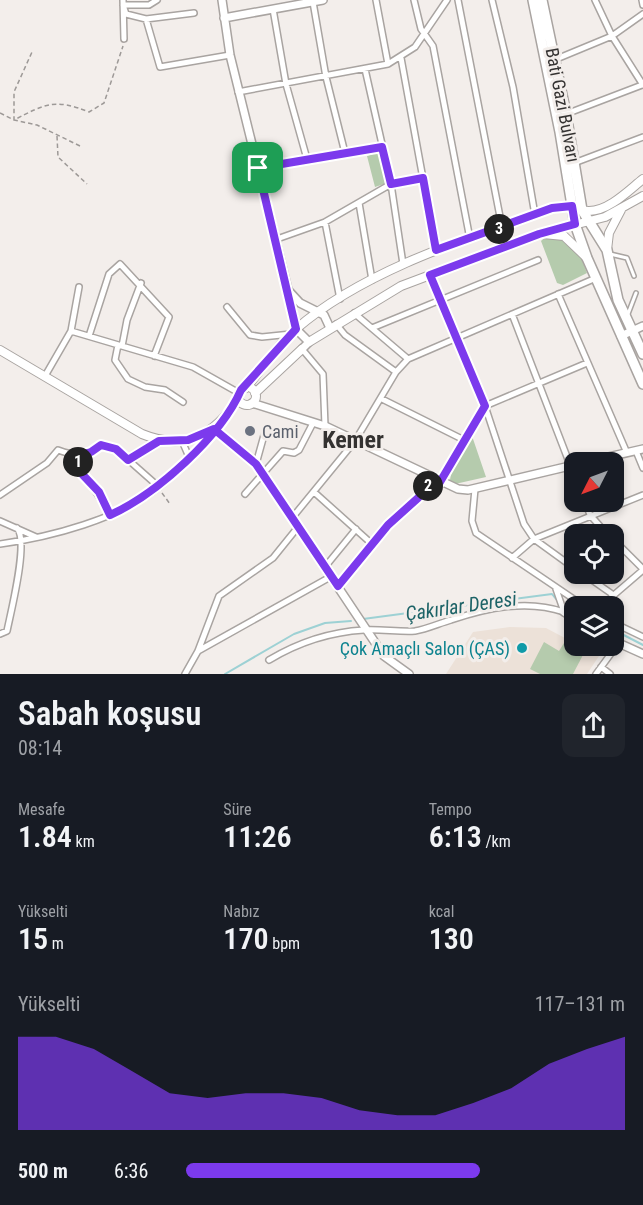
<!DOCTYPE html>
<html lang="tr">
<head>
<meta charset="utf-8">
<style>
  :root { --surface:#171b24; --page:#20242c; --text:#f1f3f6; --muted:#9ea1a6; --accent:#7c3aed }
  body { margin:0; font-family:"Roboto Condensed",sans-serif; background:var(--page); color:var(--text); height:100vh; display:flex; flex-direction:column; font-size:22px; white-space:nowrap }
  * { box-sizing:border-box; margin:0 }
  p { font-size:20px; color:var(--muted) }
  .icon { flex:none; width:33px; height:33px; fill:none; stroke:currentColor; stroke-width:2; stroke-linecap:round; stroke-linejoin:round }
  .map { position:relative; height:674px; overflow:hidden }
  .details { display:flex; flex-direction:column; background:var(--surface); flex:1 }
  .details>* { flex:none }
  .needle { width:39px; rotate:228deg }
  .tools { position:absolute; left:564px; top:452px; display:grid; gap:12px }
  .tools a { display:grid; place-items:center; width:60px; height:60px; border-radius:12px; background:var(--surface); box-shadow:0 3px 9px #0003; font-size:30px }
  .pin { position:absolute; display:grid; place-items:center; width:51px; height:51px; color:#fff; margin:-26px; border-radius:12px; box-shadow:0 3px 9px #0006 }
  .km { position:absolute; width:30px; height:30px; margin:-15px; border-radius:50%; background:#222; color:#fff; font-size:16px; line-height:30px; text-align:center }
  .round { display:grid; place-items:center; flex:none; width:63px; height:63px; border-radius:12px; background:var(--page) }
  .head { display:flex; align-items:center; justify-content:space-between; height:102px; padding:0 18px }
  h1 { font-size:33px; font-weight:600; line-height:45px }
  .stats { display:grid; grid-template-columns:repeat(3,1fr); gap:9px; height:102px; padding:6px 18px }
  .stats div { display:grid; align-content:center }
  .stats b { font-size:30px; font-weight:600 }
  .stats small { font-size:16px; font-weight:400 }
  .stats p { font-size:16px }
  .chart { height:168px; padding:12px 18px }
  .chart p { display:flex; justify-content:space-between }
  .chart svg { width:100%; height:108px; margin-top:6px; fill:var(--accent); opacity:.7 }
  ul { padding:0 18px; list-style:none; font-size:20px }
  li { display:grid; grid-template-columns:96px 72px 1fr; align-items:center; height:45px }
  li i { height:15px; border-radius:8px; background:var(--accent) }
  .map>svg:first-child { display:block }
</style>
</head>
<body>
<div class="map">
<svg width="643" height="674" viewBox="0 0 643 674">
  <rect width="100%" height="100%" fill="#f3eeeb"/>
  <path fill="#ece1d8" d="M510,627L546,628L599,656L587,674H446L473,632Z"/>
  <path fill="#b5cbad" d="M379,152L387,183L375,187L367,156Z
    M543,239H565L579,252L587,273L563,285L557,283L541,241Z
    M472,436L486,477L455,484L450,480L451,474Z
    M544,642L559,651L564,643L584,653L573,674H540L530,669Z"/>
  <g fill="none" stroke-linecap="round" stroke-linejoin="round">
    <path stroke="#9dd1d4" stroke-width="2" d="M569,603L575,606
      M363,619L552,594L556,599
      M614,630L643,645
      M225,674L294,634L325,623L351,621"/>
    <defs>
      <path id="service" d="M610,254L627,258L634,276
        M628,314L636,293"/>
      <path id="minor" d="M123,0L124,39
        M157,0L149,5H123L126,14L146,19L194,13
        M376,0L388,64
        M414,0L421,29L433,46L470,239
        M458,0L502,227
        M492,0L513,87L535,215
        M595,0L612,36L643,85
        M642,0L643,5
        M313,2L326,77L345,153
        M273,9L286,84L307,159
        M146,19L160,67L230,55
        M401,58L436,250
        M554,60L612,36L643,14
        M365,69L391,184L403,264
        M238,92L388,64L415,47L447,0
        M566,114L642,85
        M574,163L643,137
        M258,168L382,147
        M359,203L372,280
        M325,222L340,299
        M277,239L325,222L391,184L423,178
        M430,275L485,406L524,524L534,539L574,568
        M558,294L627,453
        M227,307L250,335L262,337L291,334
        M354,313L408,359
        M512,314L574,475
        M336,324L345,335L396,372
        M372,328L538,260
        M71,331L193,367L239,393
        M89,336L109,274L120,264L169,317L154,356
        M118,345L115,360L128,379L145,387L165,390L183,402
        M122,346L127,320L141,283
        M302,349L323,374L325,426
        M45,376L71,331L79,287
        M382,399L464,440
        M182,441L189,457
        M636,451L643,468
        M76,456C82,477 100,494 110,515
        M128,460L159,441
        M256,464L266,428
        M440,481L485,406L587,363
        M475,489L472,521L476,533L584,606
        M314,492L372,544
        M245,494L283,451L294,453L299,450L313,423
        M0,495L47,463L58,450C77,457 85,457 101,445L116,449L159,487
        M585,501L590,515L607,534
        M292,518L355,441L396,372L408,359L596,278
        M0,521L36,537
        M614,540L643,569
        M0,544C51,537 119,519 159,487C179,471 195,450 213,431
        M512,558L534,539L643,495
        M325,567L356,529
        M582,573L612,594
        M338,586L388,525L419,499L433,478
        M556,589L564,612
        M601,606L643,570
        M614,623L643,637
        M0,634L7,631C11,611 29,541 17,528
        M198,651L332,576
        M269,660C299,642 329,632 364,630C381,629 399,632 415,631C427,629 440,623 451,620C487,608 527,599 564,612
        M601,667L610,674
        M185,674L198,651L219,596L273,558L298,527
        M596,674L618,644"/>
      <path id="tertiary" d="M222,0L230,55L288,290
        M224,18L323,0
        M621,336L643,326
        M302,349L309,342L296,329L288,290L300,303L324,315L330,328
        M252,403L325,426L458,489L468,490L574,465
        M214,429L256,464L384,656L409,674
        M586,462L643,449
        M564,612L574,618
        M614,641L643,654"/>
      <path id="secondary" d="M543,234L564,236L586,257
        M607,250L609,233L621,210
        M309,342L401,286L539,234L605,217L643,196
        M0,350L142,434C186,452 214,435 239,398
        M238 396a9 9 0 1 1 18 0a9 9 0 1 1-18 0Z
        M246,388C262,369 277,345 296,329C363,271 467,238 550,209C566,203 574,211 589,211C609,211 629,190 643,179
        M255,393L302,349"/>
      <path id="primary" d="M533,0L560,132L575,224L587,258L643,384
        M542,0L566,114L582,210L607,250L618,300L643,354"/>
    </defs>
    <use href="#service" stroke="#a9a4a1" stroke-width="6"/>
    <use href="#minor" stroke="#a9a4a1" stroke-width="8"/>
    <use href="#tertiary" stroke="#a9a4a1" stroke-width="10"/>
    <use href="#secondary" stroke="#a9a4a1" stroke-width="10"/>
    <use href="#primary" stroke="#a9a4a1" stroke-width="12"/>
    <path stroke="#9d9997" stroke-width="1.5" stroke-dasharray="4.5 3" stroke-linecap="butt" d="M0,113L14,120V92L32,52
      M57,136L58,157L87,184
      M80,146L37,125L14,120C45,104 55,98 89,112L104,103L123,46
      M162,493L170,504"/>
    <use href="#service" stroke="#fff" stroke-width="3"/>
    <use href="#minor" stroke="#fff" stroke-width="5"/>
    <use href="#tertiary" stroke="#fff" stroke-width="7"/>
    <use href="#secondary" stroke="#fff" stroke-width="8"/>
    <use href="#primary" stroke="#fff" stroke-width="9"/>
  </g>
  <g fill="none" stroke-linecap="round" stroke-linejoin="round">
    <defs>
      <path id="route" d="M258,168L296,329L241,390C221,436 157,494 110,515L99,492L81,473L76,456L91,452L101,445L116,449L128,460L159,441L188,440L214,429L256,464L338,586L388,525L418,498L434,478L440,482L485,406L430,275L539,234L575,224L572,206L552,208L436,250L423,178L391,184L382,147L258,168"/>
    </defs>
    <use href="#route" stroke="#fff" stroke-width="12"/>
    <use href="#route" stroke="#7c3aed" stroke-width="8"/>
  </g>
  <circle fill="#6b7280" stroke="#f3eeeb" stroke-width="2" cx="250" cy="431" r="6"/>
  <circle fill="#0f9aa8" stroke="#f3eeeb" stroke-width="2" cx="522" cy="648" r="6"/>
  <g text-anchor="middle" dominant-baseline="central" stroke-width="6" stroke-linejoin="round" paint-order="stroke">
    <g font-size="18" fill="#343231" stroke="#f3eeeb">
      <text transform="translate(563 105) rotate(79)">Bati Gazi Bulvarı</text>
    </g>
    <g font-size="18" fill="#5b616d" stroke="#f3eeeb" text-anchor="start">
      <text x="262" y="431">Cami</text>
    </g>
    <g font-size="18" fill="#0d838f" stroke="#f3eeeb" text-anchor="end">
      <text x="510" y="648">Çok Amaçlı Salon (ÇAS)</text>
    </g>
    <g font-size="20" font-style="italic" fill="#1d6367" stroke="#f3eeeb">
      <text transform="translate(461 606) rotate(-8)">Çakırlar Deresi</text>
    </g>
    <g font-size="24" font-weight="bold" fill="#343231" stroke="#f3eeeb">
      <text x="353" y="440">Kemer</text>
    </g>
  </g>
</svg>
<div class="tools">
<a><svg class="needle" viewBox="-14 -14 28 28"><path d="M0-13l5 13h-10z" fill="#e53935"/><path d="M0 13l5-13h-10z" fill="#9ea1a6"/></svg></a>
<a><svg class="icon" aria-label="locate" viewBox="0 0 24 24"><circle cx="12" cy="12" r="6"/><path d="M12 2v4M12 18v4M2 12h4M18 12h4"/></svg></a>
<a><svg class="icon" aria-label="layers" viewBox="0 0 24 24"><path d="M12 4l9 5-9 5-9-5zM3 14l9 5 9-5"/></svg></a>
</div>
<div class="pin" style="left:258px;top:168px;background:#1e9e55"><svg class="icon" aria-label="arrive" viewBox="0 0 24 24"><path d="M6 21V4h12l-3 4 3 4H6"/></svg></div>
<b class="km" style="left:78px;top:462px">1</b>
<b class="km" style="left:428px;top:486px">2</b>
<b class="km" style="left:499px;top:229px">3</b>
</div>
<section class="details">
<div class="head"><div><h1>Sabah koşusu</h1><p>08:14</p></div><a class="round"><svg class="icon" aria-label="share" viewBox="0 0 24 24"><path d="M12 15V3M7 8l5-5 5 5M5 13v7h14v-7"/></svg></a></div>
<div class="stats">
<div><p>Mesafe</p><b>1.84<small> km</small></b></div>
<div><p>Süre</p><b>11:26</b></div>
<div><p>Tempo</p><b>6:13<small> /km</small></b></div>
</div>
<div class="stats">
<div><p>Yükselti</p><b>15<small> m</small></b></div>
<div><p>Nabız</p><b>170<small> bpm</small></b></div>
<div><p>kcal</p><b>130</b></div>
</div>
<div class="chart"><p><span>Yükselti</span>117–131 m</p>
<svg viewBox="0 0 160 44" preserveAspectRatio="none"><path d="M0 44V6L10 6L20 11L30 20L40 29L50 31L60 29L70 29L80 31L90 36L100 38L110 38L120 33L130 27L140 17L150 11L160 6V44z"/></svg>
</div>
<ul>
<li><b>500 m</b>6:36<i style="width:67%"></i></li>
</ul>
</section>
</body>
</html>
